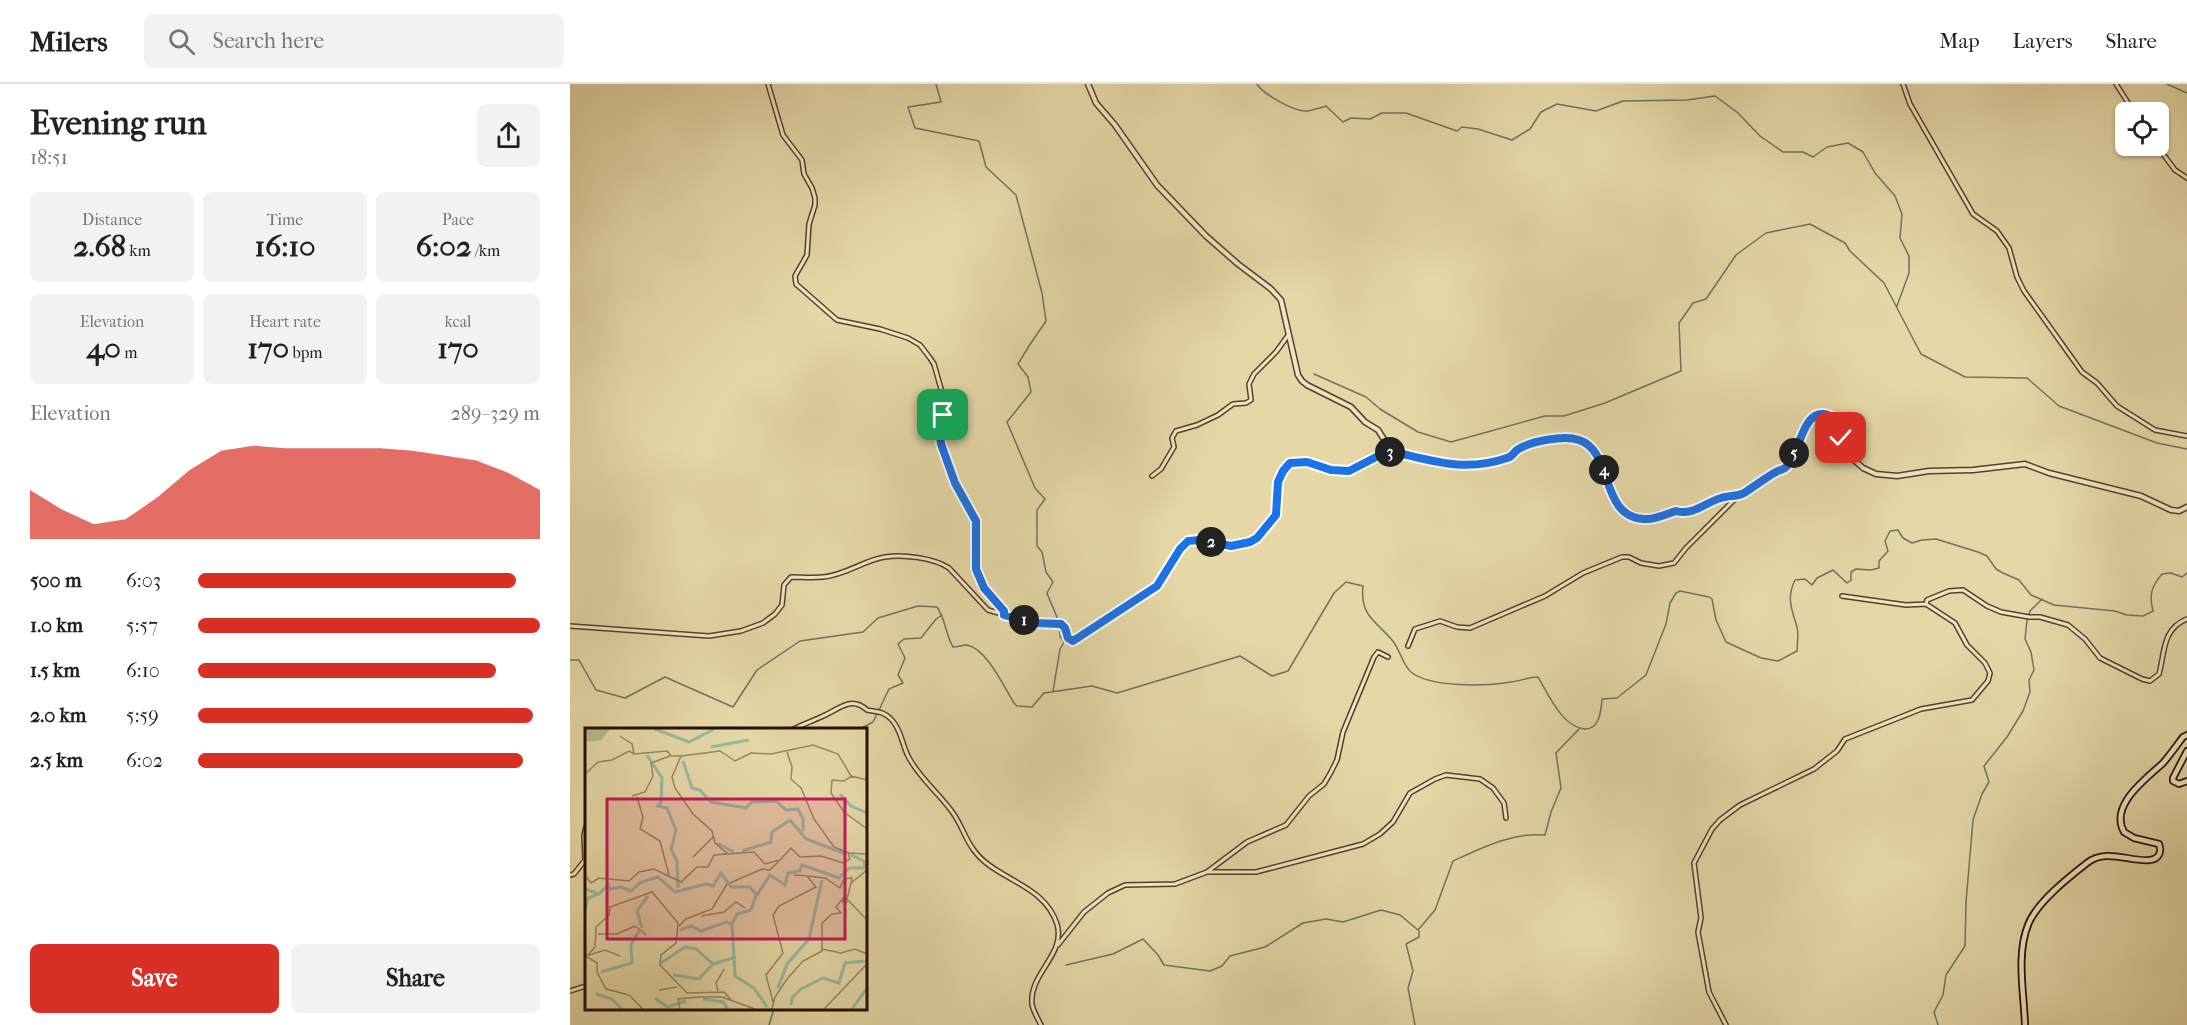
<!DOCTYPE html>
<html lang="en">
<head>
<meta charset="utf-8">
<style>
  :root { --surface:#fff; --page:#f2f2f2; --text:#202124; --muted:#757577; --line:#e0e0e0; --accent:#d93025 }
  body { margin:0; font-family:"IM FELL French Canon",serif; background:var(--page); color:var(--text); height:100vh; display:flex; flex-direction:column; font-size:22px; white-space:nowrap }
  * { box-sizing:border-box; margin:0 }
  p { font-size:20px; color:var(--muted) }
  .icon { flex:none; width:33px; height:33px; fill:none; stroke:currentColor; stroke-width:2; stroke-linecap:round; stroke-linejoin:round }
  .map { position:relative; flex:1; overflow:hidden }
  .drawer { display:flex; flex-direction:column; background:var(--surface); width:570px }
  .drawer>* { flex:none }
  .controls { position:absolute; left:1545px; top:18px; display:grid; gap:12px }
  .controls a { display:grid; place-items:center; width:54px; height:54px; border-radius:9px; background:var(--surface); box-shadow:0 2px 4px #0004; font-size:30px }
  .pin { position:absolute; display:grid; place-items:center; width:51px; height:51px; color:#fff; margin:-26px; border-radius:12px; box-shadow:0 3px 9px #0006 }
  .km { position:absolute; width:30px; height:30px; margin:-15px; border-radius:50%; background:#222; color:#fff; font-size:16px; line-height:30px; text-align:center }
  .round { display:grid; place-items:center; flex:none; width:63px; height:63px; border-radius:9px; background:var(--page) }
  .head { display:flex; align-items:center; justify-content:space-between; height:102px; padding:0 30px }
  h1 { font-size:33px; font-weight:700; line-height:45px }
  .stats { display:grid; grid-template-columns:repeat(3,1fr); gap:9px; height:102px; padding:6px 30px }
  .stats div { display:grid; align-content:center; border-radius:9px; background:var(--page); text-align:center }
  .stats b { font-size:30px; font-weight:700 }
  .stats small { font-size:16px; font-weight:400 }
  .stats p { font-size:16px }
  .chart { height:168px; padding:12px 30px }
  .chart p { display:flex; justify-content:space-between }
  .chart svg { width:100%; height:108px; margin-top:6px; fill:var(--accent); opacity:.7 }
  .button { display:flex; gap:12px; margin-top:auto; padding:12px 30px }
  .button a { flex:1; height:69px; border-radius:9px; background:var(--accent); color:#fff; font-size:24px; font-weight:700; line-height:69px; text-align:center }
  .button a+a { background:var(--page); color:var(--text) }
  ul { padding:0 30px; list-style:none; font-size:20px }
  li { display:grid; grid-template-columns:96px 72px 1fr; align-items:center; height:45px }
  li i { height:15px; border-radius:8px; background:var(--accent) }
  header { display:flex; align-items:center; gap:36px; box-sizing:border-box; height:84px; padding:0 30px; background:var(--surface); border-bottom:2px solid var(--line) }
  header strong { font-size:28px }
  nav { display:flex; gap:33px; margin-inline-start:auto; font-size:21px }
  .search { width:420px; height:54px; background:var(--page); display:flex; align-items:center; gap:15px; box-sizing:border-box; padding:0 21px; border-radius:9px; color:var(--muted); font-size:22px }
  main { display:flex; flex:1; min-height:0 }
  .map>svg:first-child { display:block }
</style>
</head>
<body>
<header>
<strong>Milers</strong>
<div class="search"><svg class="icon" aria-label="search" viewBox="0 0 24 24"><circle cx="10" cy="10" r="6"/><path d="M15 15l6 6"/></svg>Search here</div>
<nav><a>Map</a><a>Layers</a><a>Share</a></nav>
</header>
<main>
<section class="drawer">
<div class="head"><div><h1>Evening run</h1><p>18:51</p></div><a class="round"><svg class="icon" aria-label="share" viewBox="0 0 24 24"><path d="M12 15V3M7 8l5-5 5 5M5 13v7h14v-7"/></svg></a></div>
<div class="stats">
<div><p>Distance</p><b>2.68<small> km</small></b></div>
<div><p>Time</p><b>16:10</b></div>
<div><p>Pace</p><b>6:02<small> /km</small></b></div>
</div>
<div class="stats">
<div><p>Elevation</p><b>40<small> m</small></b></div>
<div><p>Heart rate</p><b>170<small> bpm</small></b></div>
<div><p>kcal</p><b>170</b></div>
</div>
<div class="chart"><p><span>Elevation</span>289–329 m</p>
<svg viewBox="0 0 160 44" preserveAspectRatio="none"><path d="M0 44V24L10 32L20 38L30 36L40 27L50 16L60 8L70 6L80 7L90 7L100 7L110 7L120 8L130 10L140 12L150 17L160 24V44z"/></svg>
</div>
<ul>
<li><b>500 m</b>6:03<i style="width:93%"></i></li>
<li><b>1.0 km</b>5:57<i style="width:100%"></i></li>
<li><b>1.5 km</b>6:10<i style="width:87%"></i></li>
<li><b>2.0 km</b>5:59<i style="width:98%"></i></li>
<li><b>2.5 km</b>6:02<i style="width:95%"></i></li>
</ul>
<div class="button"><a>Save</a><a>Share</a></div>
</section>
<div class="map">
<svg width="1617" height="941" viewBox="0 0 1617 941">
  <rect width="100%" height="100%" fill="#e5d7a6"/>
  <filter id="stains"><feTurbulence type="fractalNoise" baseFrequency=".00333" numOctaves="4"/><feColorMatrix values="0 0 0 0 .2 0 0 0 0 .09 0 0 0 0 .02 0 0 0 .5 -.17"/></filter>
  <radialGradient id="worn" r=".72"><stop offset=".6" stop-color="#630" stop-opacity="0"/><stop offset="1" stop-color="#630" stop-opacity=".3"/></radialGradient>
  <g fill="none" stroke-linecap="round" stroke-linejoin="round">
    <path stroke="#6a7562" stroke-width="1.5" d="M366,0L371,18L338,23L345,44L409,57L416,83L446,111L472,209L476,237L459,262L448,280L458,293L461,308L437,338L465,404L475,415L467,426V462L472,468L476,488L483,498L477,509C482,523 491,537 490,552L494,558L490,565L483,607
      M687,0C693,10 724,28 737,27C743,26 750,24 756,22L773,38L781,34L800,35L812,29H836L887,47L892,43L908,45L942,56L960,45L971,28L987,20L1026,27L1053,17L1117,16L1145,12L1168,29L1190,52L1213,68H1233L1243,73L1257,63L1278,59L1293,68L1305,89L1325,112L1332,130L1330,154L1339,172V189L1327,222
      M1597,0L1617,9
      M744,290L796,313L810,325L848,348L881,358L975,332H994L1035,319L1111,287L1109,239L1123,219L1136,215L1166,171L1196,149L1240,140L1275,159L1280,167L1314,199L1351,270L1395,293L1457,294L1489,322L1587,359L1617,365
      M0,576H9L26,606L55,614L95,593L163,623L187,586L230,557L293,548L308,534L348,522L367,523C376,536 375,549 383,563C387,563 393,561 397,561C417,565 434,603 444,619L447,622L462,623L474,609L522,602L547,609L670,572L702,592L718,587L764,509L776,498L793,502C790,532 805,536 822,556C830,565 832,580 841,588C860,604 917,602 941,598C950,597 959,593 968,593C978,610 993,644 1015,645C1030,645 1031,627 1032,615L1047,614L1076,591L1096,540L1100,519L1106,509L1110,507L1139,513L1142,515L1146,536L1156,558L1191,574L1208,577L1227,567C1227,560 1229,550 1227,543C1222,526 1216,514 1225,496L1235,495L1242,501L1247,494L1263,486L1277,499L1281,496V488L1286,485L1301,486L1309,484V477L1318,467L1315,457L1320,447L1328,446L1333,454L1342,459L1352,456L1366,455L1408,468L1417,472L1426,485L1433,489L1449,496L1461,511L1484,521L1545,527L1557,531L1573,532L1583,527C1579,511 1581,503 1592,490L1601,489L1612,493L1617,489
      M309,626L319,605L333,599L328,591L335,574L328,560L334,555L351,554L366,535L372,531
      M288,646L303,638L307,630
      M496,881L543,870L573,855L588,871L594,881L640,887L652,882L660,872L695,863L733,839L756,835L773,838L811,826L830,831L848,846L865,826L883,777C912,764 943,748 975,751L981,728L991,704L986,669L1009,645
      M199,941L203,928L201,924
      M845,941L838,904L843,887L836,860L849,853V847
      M1368,941L1364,928L1373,911L1376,891L1395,862L1396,818L1403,736L1412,710L1419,698L1414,682L1437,653L1453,627L1460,608L1459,596L1464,586L1461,568L1455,555L1457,537L1460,527L1472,515"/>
    <defs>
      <path id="minor" d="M198,0L213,51L232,76L234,90L242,104L245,114V121L239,140L237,171L225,192L226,200L267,236L310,245L338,254L350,261L360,274L364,280L373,312L371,360L385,399L406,437V485L414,504L433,527L434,531
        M1333,0L1340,20L1403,130L1427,147L1439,164L1447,193L1454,207L1512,288L1527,299L1547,322L1585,346L1617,352
        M1546,0L1564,28
        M1587,62L1605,86L1617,94
        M582,392L591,385L604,363L602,354L606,347L627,341L648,331L663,320L676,319L681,316L679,300L684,290L706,268L719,250
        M1356,520L1357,516L1379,507L1393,506L1417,522L1431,528L1459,533H1470L1498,541L1515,555L1530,574L1572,595L1580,597L1589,590C1595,568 1592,545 1617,535
        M0,542L139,552L171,547L193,539L205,530L212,521L214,501L221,493C231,493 243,494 253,493C276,491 294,476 315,473C333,470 364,474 379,484L418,526L463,539L491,540L495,544L501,557H507L533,536L587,502L615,459C636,449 659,470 684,456C723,432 694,399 720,379C744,375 757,390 777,387C790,385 803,371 821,368
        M838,562L845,545L870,537L887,543L900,544L975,512L1013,489L1052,473H1059L1071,479L1089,482L1104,479L1116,464L1169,411
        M222,646C233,640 243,637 253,632C268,626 281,611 297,626C307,628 313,627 321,635C331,645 332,660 338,672C349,694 369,709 383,729C391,740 395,754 403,765C424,796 474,799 487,840C496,871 459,889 462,920C463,927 468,935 471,941
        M639,788H686L793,760L810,750L823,738L840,709L865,695L876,691L910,695L923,704L934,719L936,734
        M0,791L4,790L15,776L14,751L16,743
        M488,861L514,828L538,809L555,801L605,800L637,788L677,758L716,741L739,712L754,700L761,688L767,676L773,648L804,573L808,568L818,573
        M0,907L16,902
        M1156,941L1139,908L1128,848L1131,834L1124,779L1142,745L1150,736L1170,721L1244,685L1267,667L1275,655L1351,625L1402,616L1418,597L1420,589L1415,579L1397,561L1385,539L1356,520L1336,521L1272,512"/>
      <path id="tertiary" d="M518,0L526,19L545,41L587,101L636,152L668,180L701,205L711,216L728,291L732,297L737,301L781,323L795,338L808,346L822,368L829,367L833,370L874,381H901L935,375L948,365L979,355L989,354L1009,356L1015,359L1029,375L1043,416L1054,426L1074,435L1106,427C1123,432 1136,418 1151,414C1159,411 1167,413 1174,409L1214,384L1233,352L1237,338L1245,331L1257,330L1268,338L1275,368L1293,384L1306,390L1327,392L1359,387L1403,386L1455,380L1479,389L1571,412L1601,426L1609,427L1617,423"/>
      <path id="secondary" d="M1617,667L1603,694V697L1609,700L1617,697
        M1455,941C1454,909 1446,871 1458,841C1466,819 1499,793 1517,779C1536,764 1559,778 1580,776C1589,775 1592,768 1589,760L1564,754L1554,748C1539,721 1576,695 1593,679C1600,671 1607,661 1613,653L1617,651"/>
    </defs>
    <use href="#minor" stroke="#57402a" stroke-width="6"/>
    <use href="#tertiary" stroke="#57402a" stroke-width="7"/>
    <use href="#secondary" stroke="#280e00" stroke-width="8"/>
    <use href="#minor" stroke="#eee5c5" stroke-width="3"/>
    <use href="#tertiary" stroke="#eee5c5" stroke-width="4"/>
    <use href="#secondary" stroke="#eee5c5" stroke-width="4.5"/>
  </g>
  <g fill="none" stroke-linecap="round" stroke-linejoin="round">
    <defs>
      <path id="route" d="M373,331L370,352L371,360L385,399L406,437V485L414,504L434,527V531L463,539L491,540L495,544L498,554L503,557L587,502L610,465L618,457L630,456L661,462L680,458L687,454L706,431L708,398L713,387L720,379L737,378L761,386L779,387L812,370L829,367L833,370C870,379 899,387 937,374C942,373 943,369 947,366C960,357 994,351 1009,356C1044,367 1029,434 1075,435C1085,436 1096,430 1106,427C1123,432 1136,418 1151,414C1159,411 1167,413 1174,409C1185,402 1195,394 1206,388C1209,386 1212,386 1215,384C1231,371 1231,323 1258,331C1269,334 1270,344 1271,354"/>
    </defs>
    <use href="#route" stroke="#fff" stroke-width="12"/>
    <use href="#route" stroke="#1a73e8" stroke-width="8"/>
  </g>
  <g transform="translate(15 644)">
    <rect width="282" height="282" fill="#e5d7a6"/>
    <path d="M0,1H25L16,12L0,14Z" fill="#b1bf89"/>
    <path fill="none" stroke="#96baa3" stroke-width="3" d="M70,1L104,14L129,1M126,19L164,12M62,27L77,50L76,74L73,78L82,80L91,102L86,121L92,133L93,160M98,33L107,60L115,62L126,74L161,80L167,74L191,73L201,82L213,81L218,91V103M255,66L266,78L282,85M132,115L149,124M157,123L186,114L187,104L205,92L221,111L261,126M266,127L279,133L280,139M0,161L14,166L23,157L25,161L36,159L46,163L56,154L73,149L90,164L121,156L128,158L136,145L146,159H165L172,167L185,147L200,157L203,145L215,143L217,137L254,150L264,140H282M0,182L3,170L13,166M147,196L150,248L169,260L182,279M57,200L52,183L63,168M95,202L106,198L116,203L141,194L147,196L152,186L166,182L171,167M76,235L100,219L111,221L128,236M16,244L47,235L46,217L54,203M88,247L114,251L128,236L151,229M193,260L202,236L224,211L237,152M11,266L27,271L37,281M70,270L82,279L101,273M118,271L138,274L143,281M206,277L207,270L216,261L238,250L254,255L260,235L282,233M267,281L282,260"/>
    <path fill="none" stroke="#998764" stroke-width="1.5" d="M35,8L47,16L49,26L82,23L86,28H96M202,24L207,39L206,51L216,60L229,91L249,119L264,125M0,46L13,34L27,32L44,23L49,26M267,48L259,53L247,52L246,65L259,84L282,101M47,68L60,64L68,48L66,35L85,28M52,69L58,89L55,101L75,113L84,147M143,126L130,115L127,103L108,86L90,60L87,49L96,28L135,23L150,33L166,25L186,26L228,17L253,26L266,48L282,52M108,129L128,109M282,142L266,155L262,171L282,192M0,147L6,155L14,150L44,153L54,144L69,141L96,154L112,139H123L129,127L169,124L180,136L195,132L206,120L215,129L236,128L258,135L265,131L263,125L282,126M222,148L240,150L255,160L259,151L267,150L266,154M145,155L177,141L185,142L194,133M116,188L139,184L151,174L160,180M94,198L101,191L127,181L142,156M13,206H32L50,198L61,207M237,221L256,225L270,221L282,226M4,227L20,222L35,228M1,228L12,235V244L21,261L44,267L58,281M2,228L10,219L11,199L24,187L25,179L67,164L93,195L91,215L76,227L75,237L102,265L139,264L146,272M74,262L92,259M133,263L131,255L139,241M188,274L181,247L198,225L188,187L194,178L231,159L222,148L209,147M95,281L93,271L114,269H137L170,281M187,281L190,269L202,251L218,233L237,223V195L247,186L256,185L251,179L260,168L258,174H263M239,281L282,236"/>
    <path fill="#c2185b" fill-opacity="0.15" stroke="#c2185b" stroke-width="3" d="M22,71H260V211H22Z"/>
    <rect width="282" height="282" fill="none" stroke="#280e00" stroke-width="3"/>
  </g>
  <rect width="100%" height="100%" filter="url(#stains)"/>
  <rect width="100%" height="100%" fill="url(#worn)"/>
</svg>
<div class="controls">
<a><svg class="icon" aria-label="locate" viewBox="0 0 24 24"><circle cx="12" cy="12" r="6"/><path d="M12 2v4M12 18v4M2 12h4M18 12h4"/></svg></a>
</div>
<div class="pin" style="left:373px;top:331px;background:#1e9e55"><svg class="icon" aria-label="arrive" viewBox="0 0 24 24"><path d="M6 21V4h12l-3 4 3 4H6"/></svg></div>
<div class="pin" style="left:1271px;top:354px;background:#d93025"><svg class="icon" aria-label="check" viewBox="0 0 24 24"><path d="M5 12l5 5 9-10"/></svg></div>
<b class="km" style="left:454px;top:536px">1</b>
<b class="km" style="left:641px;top:458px">2</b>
<b class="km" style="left:820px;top:368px">3</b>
<b class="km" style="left:1034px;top:386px">4</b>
<b class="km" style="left:1224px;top:369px">5</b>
</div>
</main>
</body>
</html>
